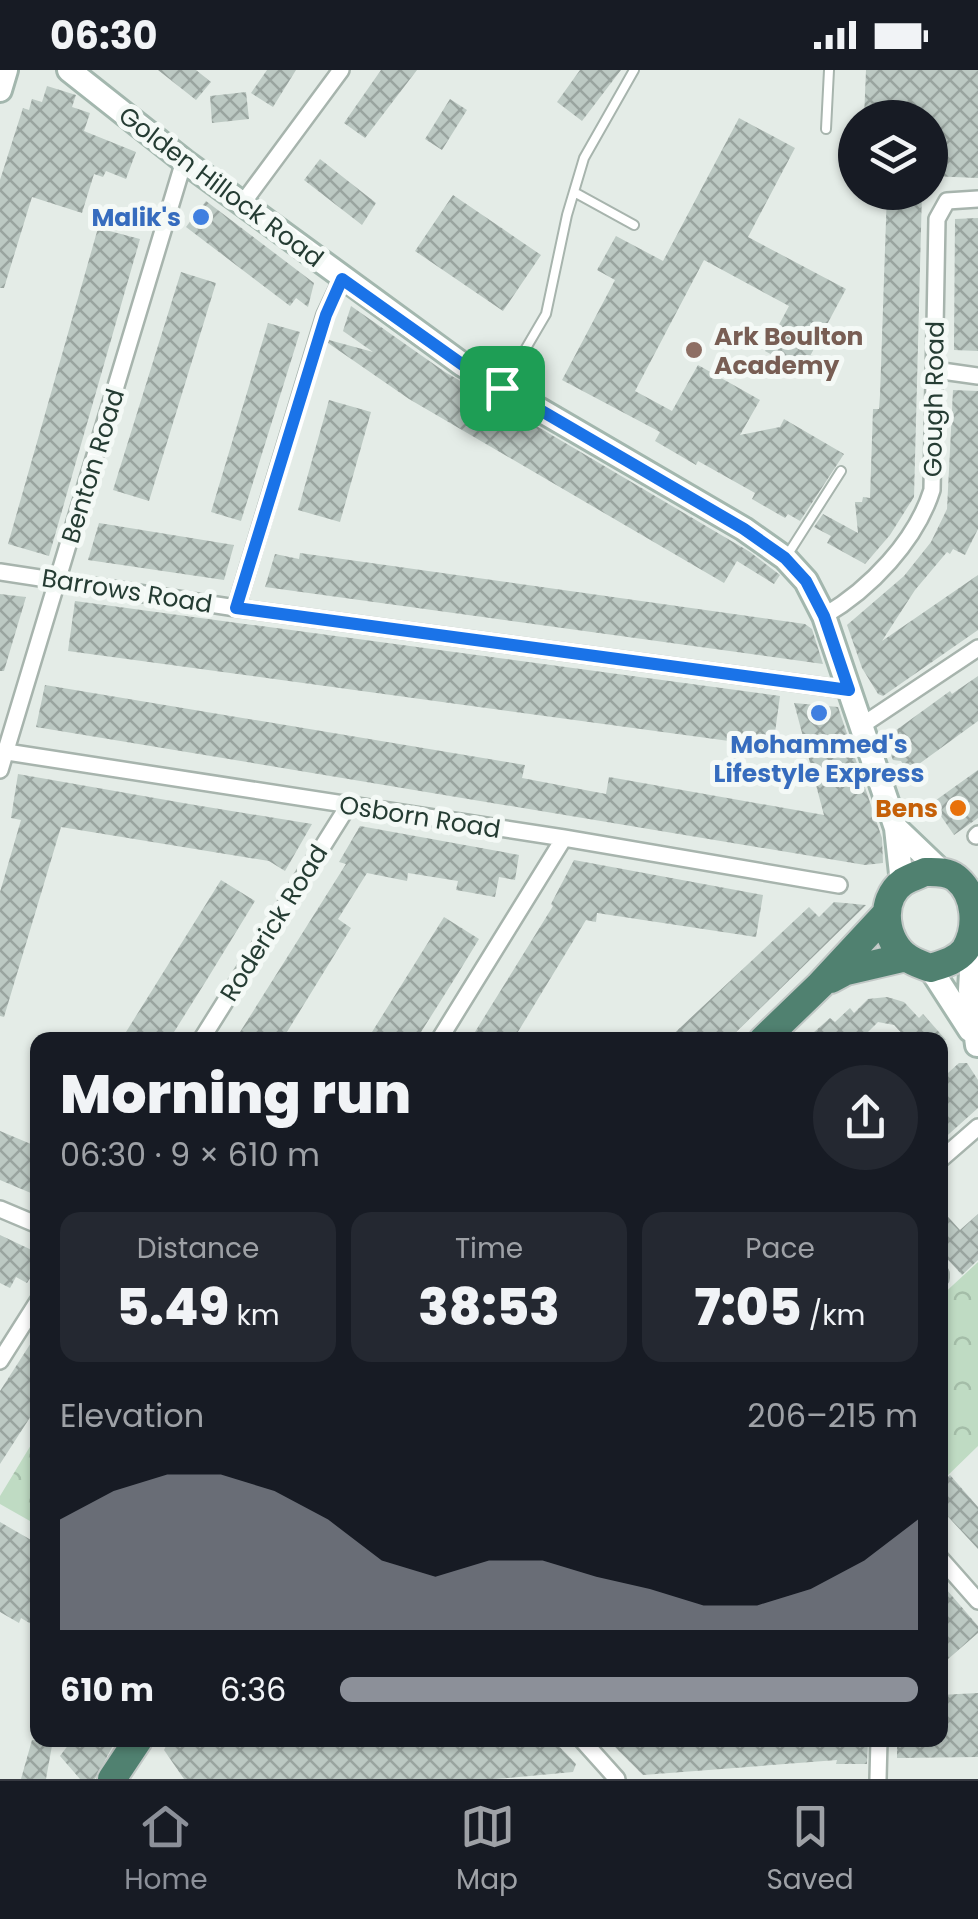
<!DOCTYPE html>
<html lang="en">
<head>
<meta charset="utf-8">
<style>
  :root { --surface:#171b24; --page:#242831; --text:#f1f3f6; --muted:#9ea1a6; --line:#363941; --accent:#8c9099 }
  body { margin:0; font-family:Poppins,sans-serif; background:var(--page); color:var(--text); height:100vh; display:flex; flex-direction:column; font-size:38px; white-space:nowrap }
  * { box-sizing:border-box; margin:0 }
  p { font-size:32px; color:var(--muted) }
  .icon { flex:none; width:55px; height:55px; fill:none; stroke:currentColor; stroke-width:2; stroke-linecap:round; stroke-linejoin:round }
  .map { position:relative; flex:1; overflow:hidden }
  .side { position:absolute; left:30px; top:962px; width:918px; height:715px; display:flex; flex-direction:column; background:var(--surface); border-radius:20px; box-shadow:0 2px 8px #0004 }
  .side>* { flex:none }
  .fabs { position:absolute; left:838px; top:30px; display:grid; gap:20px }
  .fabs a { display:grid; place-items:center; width:110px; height:110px; border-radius:50%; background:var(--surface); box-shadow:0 2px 8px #0004; font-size:50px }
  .pin { position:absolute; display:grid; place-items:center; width:85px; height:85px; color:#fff; margin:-42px; border-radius:20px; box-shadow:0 5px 15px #0006 }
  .round { display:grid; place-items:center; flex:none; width:105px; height:105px; border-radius:52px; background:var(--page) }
  .head { display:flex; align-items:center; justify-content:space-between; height:170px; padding:0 30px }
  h1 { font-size:55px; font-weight:800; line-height:75px }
  .figures { display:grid; grid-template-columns:repeat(3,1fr); gap:15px; height:170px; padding:10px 30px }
  .figures div { display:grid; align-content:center; border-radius:20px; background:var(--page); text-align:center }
  .figures b { font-size:50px; font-weight:800 }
  .figures small { font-size:28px; font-weight:400 }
  .figures p { font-size:28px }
  .chart { height:280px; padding:20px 30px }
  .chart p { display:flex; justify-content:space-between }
  .chart svg { width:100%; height:180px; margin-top:10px; fill:var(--accent); opacity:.7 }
  ul { padding:0 30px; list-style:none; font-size:32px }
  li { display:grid; grid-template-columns:160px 120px 1fr; align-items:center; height:75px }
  li i { height:25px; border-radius:12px; background:var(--accent) }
  .status { display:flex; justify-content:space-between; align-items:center; height:70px; padding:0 50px; background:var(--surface); direction:ltr }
  .status svg { height:28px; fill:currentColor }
  .menu { display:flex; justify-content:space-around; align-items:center; height:140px; border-top:2px solid var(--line); background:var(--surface); font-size:28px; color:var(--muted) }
  .menu a { display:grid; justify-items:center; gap:5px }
  .menu .selected { color:var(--accent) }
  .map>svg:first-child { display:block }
</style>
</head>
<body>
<div class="status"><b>06:30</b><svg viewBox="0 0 49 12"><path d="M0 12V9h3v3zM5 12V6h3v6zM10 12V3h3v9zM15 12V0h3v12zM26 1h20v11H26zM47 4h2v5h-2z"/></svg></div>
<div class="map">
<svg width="978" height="1709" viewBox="0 0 978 1709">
  <defs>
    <pattern id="park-crowns" width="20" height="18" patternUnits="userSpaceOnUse" patternTransform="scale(2.5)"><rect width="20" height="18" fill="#bfdbc3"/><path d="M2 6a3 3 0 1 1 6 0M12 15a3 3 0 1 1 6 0" fill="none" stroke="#a4bda8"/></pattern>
    <pattern id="building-cross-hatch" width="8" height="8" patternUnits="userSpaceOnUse" patternTransform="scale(2.5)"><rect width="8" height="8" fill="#bcc9c3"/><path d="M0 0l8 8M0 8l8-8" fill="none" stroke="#99a49f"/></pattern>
  </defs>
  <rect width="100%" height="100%" fill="#e4ece7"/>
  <path fill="url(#park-crowns)" d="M978,1192V1376L940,1413V1227Z
    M37,1365V1455L0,1434V1426Z"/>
  <path fill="url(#building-cross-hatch)" d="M158,0H196L211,12L196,30Z
    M267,0H296L273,37L251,23Z
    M381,0H417L365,68L344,53Z
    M580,0H621L582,51L557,32Z
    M866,0H978V108L930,106V48H864Z
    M47,16L76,25L72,37L90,43L84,61L136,82L126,109L106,101L103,107L94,104L82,143L32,127L4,218H0V110L23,38L29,40L32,29L42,32Z
    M246,22L249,49L212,53L210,26Z
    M450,29L467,40L442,80L425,69Z
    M739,48L795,78L748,167L846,219L802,301L765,281L789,236L704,190L635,321L672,341L698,295L760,330L740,365L780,357L784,349L844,384L800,451L788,444L785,448L752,429L755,423L698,391L696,395L655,371L660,362L562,310L615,210L597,200L616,166L663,191Z
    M320,89L376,133L362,155L304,110Z
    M887,122H922L914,427L890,465L865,494L827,473L831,466L814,457L823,444L858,463L855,432H862L863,427L870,428L873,339H879L880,325Z
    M453,125L541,185L503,241L415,181Z
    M206,131L314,213L308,237L296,228L290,236L186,157Z
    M978,148V281L954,280L955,149Z
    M98,158L140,169L49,486L8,474Z
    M181,202L216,213L149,431L113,420Z
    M351,236L445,302L750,482L780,505L774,514L737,491L724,513L409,329L328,273L329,270L373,282L343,261Z
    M268,253L300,262L241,451L211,442Z
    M953,320L978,321V459L965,485L953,479L950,484L947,482L915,520L882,571L978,505V560L883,626L878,624L862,598L847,555L904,506L931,472L947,439Z
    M329,330L371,342L340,452L298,440Z
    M99,453L234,475L224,510L88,490Z
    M300,483L805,554L812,559L823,594L265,517L275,484L299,489Z
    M0,524L26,527L4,601H0Z
    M75,531L780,626L773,677L68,581Z
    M978,606V651L908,702L901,691L893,690L884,669L950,621L952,624Z
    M45,615L525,695L522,708L606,724L609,707L824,745L794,633L838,637L882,768L883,793L865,795L36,657Z
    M978,700V748L954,765L932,733Z
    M18,704L189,734L312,754L285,801L269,791L61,757L4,947L0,946V822L21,750L11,748Z
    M360,756L519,785L515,810L499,807L495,827L456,820L458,811L408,803L407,811L367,803L338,849L351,858L282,970H235L346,794L339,792Z
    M574,790L763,825L756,867L597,843L596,852L586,850L513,970H470L553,836L551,834Z
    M221,810L255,831L206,911L169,970H121Z
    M834,832L866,835L728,970H667L809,837L819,847Z
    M444,847L479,869L457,905L416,970H367Z
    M887,927L904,932L919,948L923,944L946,970H908L894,955L878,952L860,970H805L830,948L835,952L850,938L854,943L868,929Z
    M959,993H967L978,1010V1038L940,1072V994L948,1003Z
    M0,1061L38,1077V1126L0,1110Z
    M940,1138L960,1160L978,1144V1190L962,1205L940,1181Z
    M0,1165L38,1183V1196L27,1213L16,1207L10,1218L0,1213Z
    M38,1262V1335L0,1394V1321Z
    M950,1405L978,1437V1479L940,1438V1413Z
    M0,1452L38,1474V1558L21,1548L19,1553L0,1542Z
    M940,1512L978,1556V1563L940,1596Z
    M978,1623V1687L897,1688V1670H940V1625Z
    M32,1670H53L46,1709H21Z
    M72,1670L87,1676L90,1670H116L95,1709H80L60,1686Z
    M169,1670H385V1677L553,1670L576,1694L573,1702L496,1709H184L164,1680Z
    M608,1670H868L867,1694H836L837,1690L643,1705Z"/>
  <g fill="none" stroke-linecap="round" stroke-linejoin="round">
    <defs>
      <path id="service" d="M826,59L829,0
        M574,122L634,155
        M505,314L546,244L567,145L584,88L634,0
        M788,484L841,401"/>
      <path id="minor" d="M242,134L341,0
        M935,300L978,306
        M0,502L236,538L849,620
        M236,538L325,245L342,209
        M824,546C870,519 916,471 932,420L937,149L947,131L978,129
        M861,656L978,578
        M0,681L564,768L839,815
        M0,700L184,91
        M976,766L978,764
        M201,970L348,736
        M439,970L564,768
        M940,1090L978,1057
        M0,1139L38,1155
        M940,1204V1208
        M0,1291L38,1231
        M940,1488L978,1531
        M582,1670L617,1709
        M878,1709L879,1670"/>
      <path id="secondary" d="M69,0L184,91L463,295L744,459L785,488L806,511L824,546L896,758L902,813
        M0,20L6,0
        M896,758L942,802
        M973,866L970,920L977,975
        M930,898L970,960"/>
      <path id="trunk" d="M925,802C936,802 947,801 956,808C977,825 978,859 965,880C956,891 943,894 930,898C923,895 915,893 908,888C884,872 878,830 903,812C909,808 918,805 925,802Z
        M831,909L846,901L906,887
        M763,970L820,915L886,844
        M112,1709L138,1670"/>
    </defs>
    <use href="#service" stroke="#a7b4ad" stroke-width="12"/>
    <use href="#minor" stroke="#a7b4ad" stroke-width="20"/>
    <use href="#secondary" stroke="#a3b7ae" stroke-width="28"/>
    <use href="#trunk" stroke="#c2c8c6" stroke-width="32"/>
    <use href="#service" stroke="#fff" stroke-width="8"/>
    <use href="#minor" stroke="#fff" stroke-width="15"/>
    <use href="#secondary" stroke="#fff" stroke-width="22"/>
    <use href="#trunk" stroke="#508170" stroke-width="28"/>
  </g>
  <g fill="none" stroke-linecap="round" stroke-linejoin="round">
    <defs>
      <path id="route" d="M342,209L463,295L744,459L785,488L806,511L824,546L849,620L236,538L326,245Z"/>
    </defs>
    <use href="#route" stroke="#fff" stroke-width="20"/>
    <use href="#route" stroke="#1a73e8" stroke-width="12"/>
  </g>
  <g fill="#3f7fe0" stroke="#f4f9f6" stroke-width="4">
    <circle cx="201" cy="147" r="10"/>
    <circle cx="819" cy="643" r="10"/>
  </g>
  <circle fill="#8d6e63" stroke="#f4f9f6" stroke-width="4" cx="694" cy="280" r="10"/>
  <circle fill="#e8710a" stroke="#f4f9f6" stroke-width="4" cx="958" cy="738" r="10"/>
  <g text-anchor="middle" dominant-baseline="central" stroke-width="10" stroke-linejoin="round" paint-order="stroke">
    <g font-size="25" fill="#253c33" stroke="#f4f9f6">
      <text transform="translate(221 117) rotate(37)">Golden Hillock Road</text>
      <text transform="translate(934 329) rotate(-89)">Gough Road</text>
      <text transform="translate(93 396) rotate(-73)">Benton Road</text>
      <text transform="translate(127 521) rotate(9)">Barrows Road</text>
      <text transform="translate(420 747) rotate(9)">Osborn Road</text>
      <text transform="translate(274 853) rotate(-58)">Roderick Road</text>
    </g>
    <g font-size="25" font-weight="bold" fill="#366cbe" stroke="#f4f9f6" text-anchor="end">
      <text x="181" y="147">Malik's</text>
      <text x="819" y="674" text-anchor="middle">Mohammed's<tspan x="819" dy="29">Lifestyle Express</tspan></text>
    </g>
    <g font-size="25" font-weight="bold" fill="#785e54" stroke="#f4f9f6" text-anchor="start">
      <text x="714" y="266">Ark Boulton<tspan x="714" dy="29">Academy</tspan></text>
    </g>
    <g font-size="25" font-weight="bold" fill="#c56008" stroke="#f4f9f6" text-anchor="end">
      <text x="938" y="738">Bens</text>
    </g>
  </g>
</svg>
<div class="fabs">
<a><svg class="icon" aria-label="layers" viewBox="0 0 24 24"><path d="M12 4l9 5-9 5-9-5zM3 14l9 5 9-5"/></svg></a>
</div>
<div class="pin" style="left:502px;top:318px;background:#1e9e55"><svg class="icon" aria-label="arrive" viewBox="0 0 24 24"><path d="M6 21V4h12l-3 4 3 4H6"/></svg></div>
<section class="side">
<div class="head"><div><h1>Morning run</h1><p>06:30 · 9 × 610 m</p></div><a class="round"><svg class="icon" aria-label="share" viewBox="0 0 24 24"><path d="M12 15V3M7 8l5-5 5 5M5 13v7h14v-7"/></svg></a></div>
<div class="figures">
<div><p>Distance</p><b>5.49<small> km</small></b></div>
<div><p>Time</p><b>38:53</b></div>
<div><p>Pace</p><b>7:05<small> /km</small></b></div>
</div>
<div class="chart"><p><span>Elevation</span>206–215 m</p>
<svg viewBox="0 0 160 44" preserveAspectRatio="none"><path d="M0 44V17L10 10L20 6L30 6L40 10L50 17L60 27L70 31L80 27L90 27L100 31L110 34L120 38L130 38L140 34L150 27L160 17V44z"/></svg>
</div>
<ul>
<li><b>610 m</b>6:36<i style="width:100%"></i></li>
</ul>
</section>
</div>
<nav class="menu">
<a class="selected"><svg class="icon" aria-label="home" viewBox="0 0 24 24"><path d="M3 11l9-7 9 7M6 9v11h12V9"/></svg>Home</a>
<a><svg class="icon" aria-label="map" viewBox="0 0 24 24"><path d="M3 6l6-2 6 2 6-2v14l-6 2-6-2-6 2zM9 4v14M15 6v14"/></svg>Map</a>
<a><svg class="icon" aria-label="saved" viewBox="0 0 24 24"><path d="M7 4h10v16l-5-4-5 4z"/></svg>Saved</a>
</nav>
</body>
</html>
